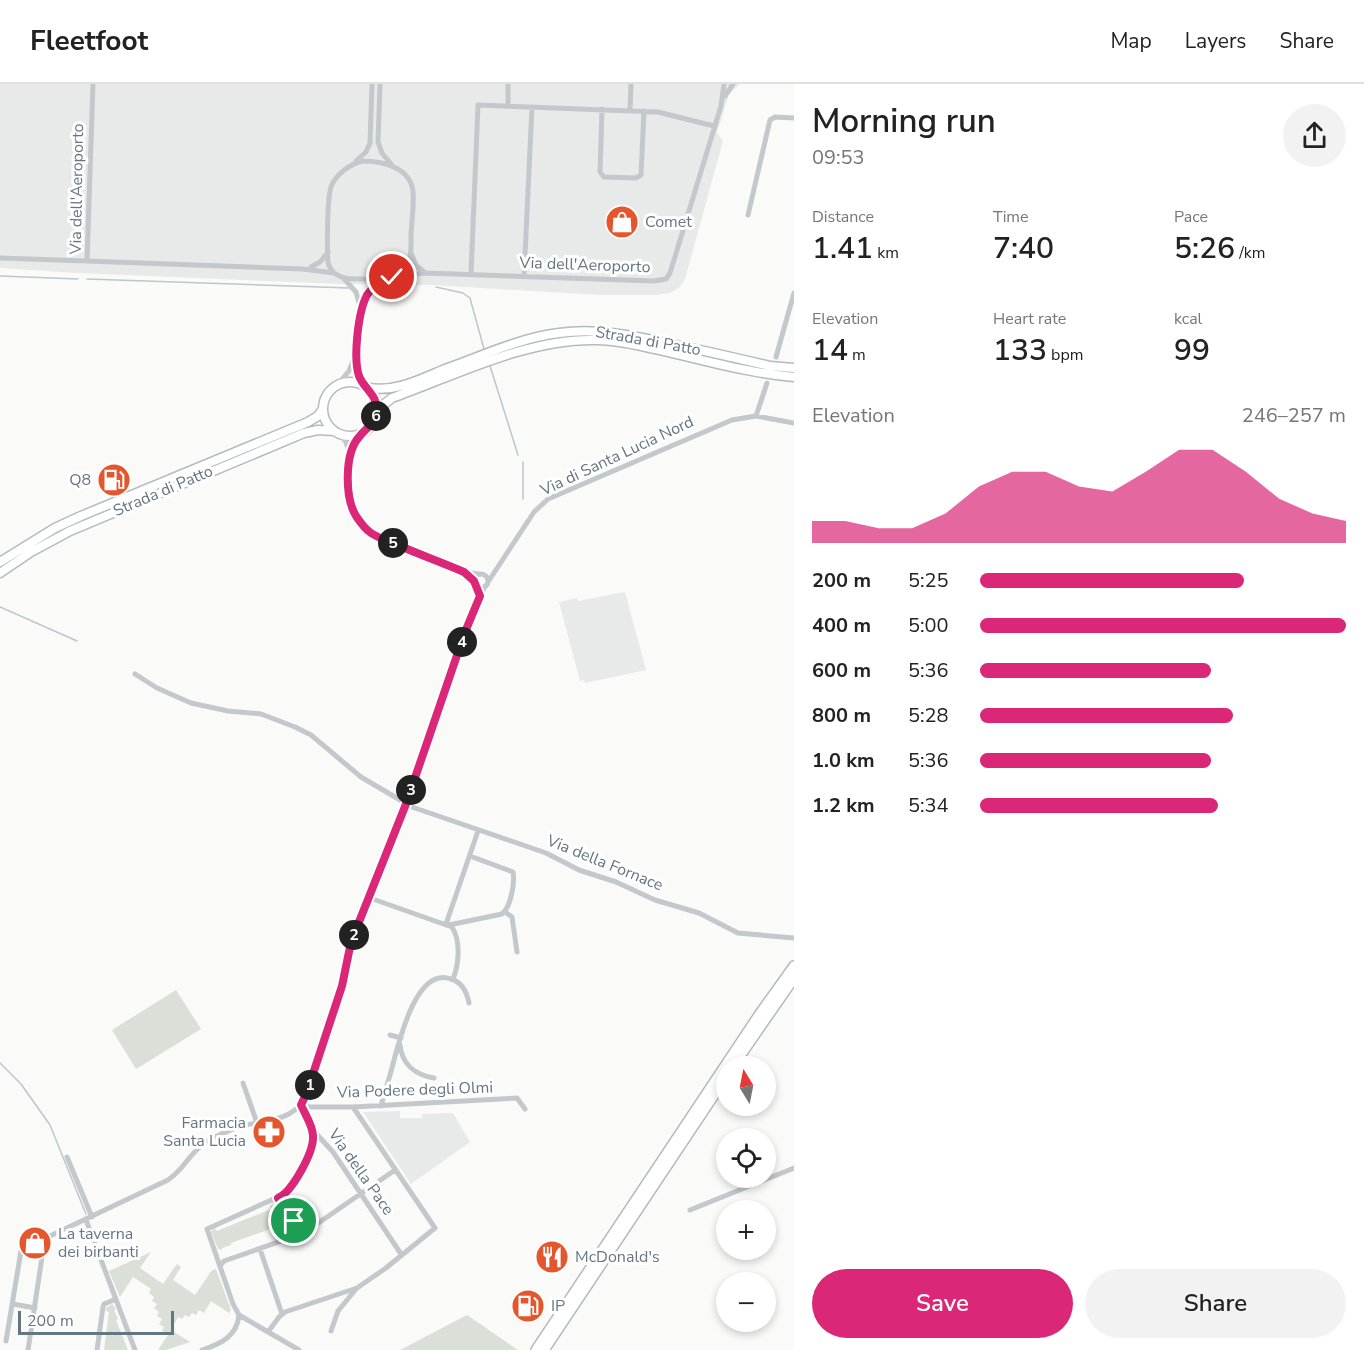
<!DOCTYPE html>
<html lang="en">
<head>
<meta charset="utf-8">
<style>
  :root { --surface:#fff; --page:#f2f2f2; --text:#222; --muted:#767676; --line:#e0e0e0; --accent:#db2777 }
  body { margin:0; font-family:"Nunito Sans",sans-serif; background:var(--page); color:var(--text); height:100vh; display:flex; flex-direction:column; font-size:22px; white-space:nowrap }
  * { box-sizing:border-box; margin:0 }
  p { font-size:20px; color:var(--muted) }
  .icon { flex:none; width:33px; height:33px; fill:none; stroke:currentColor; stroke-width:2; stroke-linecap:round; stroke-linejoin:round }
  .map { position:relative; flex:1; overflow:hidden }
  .details { display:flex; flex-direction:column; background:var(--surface); width:570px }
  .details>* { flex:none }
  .needle { width:39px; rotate:350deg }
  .fabs { position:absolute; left:716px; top:972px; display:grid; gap:12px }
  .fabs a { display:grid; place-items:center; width:60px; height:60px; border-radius:50%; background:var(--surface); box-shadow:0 3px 9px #0003; font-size:30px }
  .scale { position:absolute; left:18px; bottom:15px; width:156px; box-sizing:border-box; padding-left:6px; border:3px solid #657683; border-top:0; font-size:16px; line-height:21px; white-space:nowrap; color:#657683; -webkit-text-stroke:4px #fff; paint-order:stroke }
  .pin { position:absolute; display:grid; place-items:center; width:51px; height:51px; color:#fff; margin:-26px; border:3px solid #fff; border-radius:50%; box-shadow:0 2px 6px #0007 }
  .km { position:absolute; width:30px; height:30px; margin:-15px; border-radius:50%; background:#222; color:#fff; font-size:16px; line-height:30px; text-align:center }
  .round { display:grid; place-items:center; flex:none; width:63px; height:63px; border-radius:32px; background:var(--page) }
  .headline { display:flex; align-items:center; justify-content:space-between; height:102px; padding:0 18px }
  h1 { font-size:33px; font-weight:600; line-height:45px }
  .stats { display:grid; grid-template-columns:repeat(3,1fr); gap:9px; height:102px; padding:6px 18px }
  .stats div { display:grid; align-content:center }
  .stats b { font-size:30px; font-weight:600 }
  .stats small { font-size:16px; font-weight:400 }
  .stats p { font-size:16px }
  .chart { height:168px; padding:12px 18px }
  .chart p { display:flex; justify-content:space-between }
  .chart svg { width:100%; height:108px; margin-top:6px; fill:var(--accent); opacity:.7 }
  .cta { display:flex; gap:12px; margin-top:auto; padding:12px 18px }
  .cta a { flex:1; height:69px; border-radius:36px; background:var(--accent); color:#fff; font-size:24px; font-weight:600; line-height:69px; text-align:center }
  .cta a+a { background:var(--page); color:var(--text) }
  ul { padding:0 18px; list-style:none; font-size:20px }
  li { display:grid; grid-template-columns:96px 72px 1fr; align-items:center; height:45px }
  li i { height:15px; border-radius:8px; background:var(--accent) }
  header { display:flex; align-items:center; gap:36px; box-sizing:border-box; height:84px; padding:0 30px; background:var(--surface); border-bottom:2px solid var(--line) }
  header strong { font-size:28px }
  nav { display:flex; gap:33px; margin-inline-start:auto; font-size:21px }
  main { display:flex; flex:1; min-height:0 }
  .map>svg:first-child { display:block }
</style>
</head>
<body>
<header>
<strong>Fleetfoot</strong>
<nav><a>Map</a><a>Layers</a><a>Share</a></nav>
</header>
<main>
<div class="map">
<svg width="794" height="1266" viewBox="0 0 794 1266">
  <rect width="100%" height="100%" fill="#fafaf8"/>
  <path fill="#e8e9e9" d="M0,0H740L729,10L717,49L723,57L685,195L680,203L670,209L656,211H600L432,201L339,200L77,189L0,184Z
    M625,508L646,586L585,599L584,596L580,597L559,518L577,514L578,517Z
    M400,1027V1034H422V1030L453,1029L470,1058L411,1100L363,1028Z"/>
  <path fill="#dadfd7" d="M176,906L201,945L136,985L112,946Z
    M275,1120L290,1138L231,1159V1161L222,1164V1166L218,1165L211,1148L212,1146L215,1144L217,1147L271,1125L270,1122Z
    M151,1168L140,1184L163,1200L177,1180L181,1183L173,1196L195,1211L212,1186L216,1185L231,1226L229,1229L211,1217L204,1229L199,1226L196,1231L192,1229L189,1233L185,1231L182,1235L178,1233L171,1246L190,1258L166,1266H158L168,1251L162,1247L164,1243L159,1240L162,1235L157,1232L159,1228L154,1224L157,1220L152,1217L154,1213L149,1209L151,1205L133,1193L120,1213L109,1187Z
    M112,1220L116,1225L114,1226L118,1235L116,1236L128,1266H104L109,1228L106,1227V1224Z
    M467,1231L518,1266H400Z"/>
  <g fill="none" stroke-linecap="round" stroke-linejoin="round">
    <path stroke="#bbc7cb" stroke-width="1.5" d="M0,192L78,195
      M87,195L349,204
      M436,203L463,209L470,214L484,265
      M490,282L518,371
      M523,378V415
      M0,523L77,557
      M0,979L21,1000L50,1041L86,1130"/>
    <defs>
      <path id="primary" d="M323 325a27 27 0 1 1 54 0a27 27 0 1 1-54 0Z
        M366,303C393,310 421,295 445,285C482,272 519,254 559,249C596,244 631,251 667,259C702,266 736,274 770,282L794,284
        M376,331L383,321L392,314C456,291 528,254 597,256C617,256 636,261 655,265C701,275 747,289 794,293
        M0,478L55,444L81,432L308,338L318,332L322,326
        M0,489L31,468L70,447L304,349L318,346L334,347"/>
      <path id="highway" d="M733,982L794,894
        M536,1266L759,931L794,882
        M544,1266L726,993"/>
    </defs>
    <use href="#primary" stroke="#b5babe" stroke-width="11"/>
    <use href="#highway" stroke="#b4b9bd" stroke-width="12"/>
    <path stroke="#c3c8cc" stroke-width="5" d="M93,0L87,177L303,185L334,189
      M380,0L378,58L382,69L391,80
      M725,12L733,0
      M508,22V0
      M602,25L600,88L604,93L636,94L641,91L644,27
      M630,27L631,0
      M356,77L366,68L370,59L372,0
      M362,77C382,77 410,83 413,107C414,121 412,136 411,149C411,162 413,178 401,188C389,198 372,195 357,195C344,195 333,193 328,179C327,164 327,116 331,103C335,91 350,80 362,77Z
      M748,131L770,36L775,33L794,34
      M411,169L416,181L424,188
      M0,174L87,177
      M311,183L320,178L328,168
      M471,190L478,21L658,28L714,42
      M396,192L425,189L654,197L666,195L670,189L721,22L724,0
      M524,192L532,23
      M345,196L356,208L361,226
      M776,273L794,209
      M338,300L349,287L356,269
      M363,301C353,280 355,229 369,209C373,203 378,200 383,196
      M756,332L767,299
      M340,350C367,378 325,425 379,454L464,488L479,490
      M351,371L356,357L367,346
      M474 497a7 7 0 1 1 14 0a7 7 0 1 1-14 0Z
      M488,498L534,428L548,415L732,336L756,332L794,339
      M135,590L157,604L191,619L228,627L261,630L295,643L311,651L361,693L412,723L546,769L579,786L616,798L655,816L699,829L738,849L794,854
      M370,814L452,843C461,857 459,880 453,895
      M505,828L512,833L517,868
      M446,840L478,747
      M449,841L502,830C511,823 515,798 513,788L470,772
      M390,951L401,954
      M400,961C402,980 415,991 434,994
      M243,999L257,1039
      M301,1021L309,1023H353L517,1014L525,1025
      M301,1021L312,1045L333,1068L401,1170
      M381,1022C384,1011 387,1001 390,991C397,967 414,881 451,895C462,898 467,909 469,919
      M67,1073L92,1133
      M278,1114L302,1150
      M690,1126L794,1084
      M86,1136L135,1266
      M260,1165L282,1230
      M220,1182L224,1177L304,1149L395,1086
      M13,1220L35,1224
      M239,1231L233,1220L207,1145L287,1109L311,1065L313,1055L312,1045
      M239,1231L299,1266
      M331,1247L338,1227L356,1205
      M268,1248L279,1233L285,1228L357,1204L386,1184L435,1144L353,1023
      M6,1257L23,1155L40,1151L47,1155
      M28,1266L44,1160L50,1152L168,1096C188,1082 189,1066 215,1053C225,1048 235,1044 246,1041C266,1036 290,1037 303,1017L340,912L351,858L385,776L465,548L485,502
      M97,1266L103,1223L104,1220L116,1215
      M202,1266C220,1260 237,1253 239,1231"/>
    <use href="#primary" stroke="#fff" stroke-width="8"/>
    <use href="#highway" stroke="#fff" stroke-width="9"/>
  </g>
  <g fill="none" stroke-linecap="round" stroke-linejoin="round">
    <defs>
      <path id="route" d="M294,1137L278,1114C292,1108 314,1068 313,1052C313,1042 305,1030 301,1021L307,1008L342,902L351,858L406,720L465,548L480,512L474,497L464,488C443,479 421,471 400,462C391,458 380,455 371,449C365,445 360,438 356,432C345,414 344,370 359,353C366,344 375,340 377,328C378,311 364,305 359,292C353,274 358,228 367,211C373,202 382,196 392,193"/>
    </defs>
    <use href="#route" stroke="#fff" stroke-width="12"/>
    <use href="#route" stroke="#db2777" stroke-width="8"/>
  </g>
  <defs>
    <symbol id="shop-disc" viewBox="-11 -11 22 22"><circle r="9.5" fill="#e4572e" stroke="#fff"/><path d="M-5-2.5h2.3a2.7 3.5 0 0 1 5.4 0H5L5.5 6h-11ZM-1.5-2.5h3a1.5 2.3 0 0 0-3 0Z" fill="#fff"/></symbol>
    <symbol id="fuel-disc" viewBox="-11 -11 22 22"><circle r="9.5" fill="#e4572e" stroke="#fff"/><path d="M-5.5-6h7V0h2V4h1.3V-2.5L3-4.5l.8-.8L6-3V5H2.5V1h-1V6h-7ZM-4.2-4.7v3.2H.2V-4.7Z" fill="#fff"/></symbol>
    <symbol id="pharmacy-disc" viewBox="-11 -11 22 22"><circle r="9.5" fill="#e4572e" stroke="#fff"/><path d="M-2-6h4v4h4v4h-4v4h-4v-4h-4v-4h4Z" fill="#fff"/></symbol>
    <symbol id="restaurant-disc" viewBox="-11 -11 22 22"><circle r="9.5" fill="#e4572e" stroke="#fff"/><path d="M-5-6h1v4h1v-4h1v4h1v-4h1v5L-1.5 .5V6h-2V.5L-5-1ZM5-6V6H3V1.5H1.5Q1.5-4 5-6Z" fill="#fff"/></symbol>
  </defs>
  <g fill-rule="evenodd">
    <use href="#shop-disc" x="603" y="119" width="38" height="38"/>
    <use href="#fuel-disc" x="95" y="377" width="38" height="38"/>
    <use href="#pharmacy-disc" x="250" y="1029" width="38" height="38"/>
    <use href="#shop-disc" x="16" y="1140" width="38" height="38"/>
    <use href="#restaurant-disc" x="533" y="1154" width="38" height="38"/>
    <use href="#fuel-disc" x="509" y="1203" width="38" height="38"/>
  </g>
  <g text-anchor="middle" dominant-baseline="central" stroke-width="6" stroke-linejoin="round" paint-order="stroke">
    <g font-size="16" fill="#657683" stroke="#fff">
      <text transform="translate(77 105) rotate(-89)">Via dell'Aeroporto</text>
      <text transform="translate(585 181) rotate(2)">Via dell'Aeroporto</text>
      <text transform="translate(648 257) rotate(10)">Strada di Patto</text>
      <text transform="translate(617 372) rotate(-25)">Via di Santa Lucia Nord</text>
      <text transform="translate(163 407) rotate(-23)">Strada di Patto</text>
      <text transform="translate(605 779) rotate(22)">Via della Fornace</text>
      <text transform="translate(415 1006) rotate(-2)">Via Podere degli Olmi</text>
      <text transform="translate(361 1088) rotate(55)">Via della Pace</text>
    </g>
    <g font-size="16" fill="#657683" stroke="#fff" text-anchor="start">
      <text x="645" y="138">Comet</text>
      <text x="91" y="396" text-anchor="end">Q8</text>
      <text x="246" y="1039" text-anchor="end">Farmacia<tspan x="246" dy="18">Santa Lucia</tspan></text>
      <text x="58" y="1150">La taverna<tspan x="58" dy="18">dei birbanti</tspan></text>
      <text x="575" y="1173">McDonald's</text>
      <text x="551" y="1222">IP</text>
    </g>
  </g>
</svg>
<div class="fabs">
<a><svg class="needle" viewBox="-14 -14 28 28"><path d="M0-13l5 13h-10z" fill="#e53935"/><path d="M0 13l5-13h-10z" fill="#767676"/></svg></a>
<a><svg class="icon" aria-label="locate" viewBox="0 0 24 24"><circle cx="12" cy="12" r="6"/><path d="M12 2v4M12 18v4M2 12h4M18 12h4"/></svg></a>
<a>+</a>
<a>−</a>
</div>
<div class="scale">200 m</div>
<div class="pin" style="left:294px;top:1137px;background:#1e9e55"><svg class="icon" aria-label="arrive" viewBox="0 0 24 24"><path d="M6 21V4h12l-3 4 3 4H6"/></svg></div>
<div class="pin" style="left:392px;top:193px;background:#d93025"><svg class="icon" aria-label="check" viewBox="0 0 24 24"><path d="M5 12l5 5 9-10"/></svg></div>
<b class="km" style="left:310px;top:1001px">1</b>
<b class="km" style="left:354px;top:851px">2</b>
<b class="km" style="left:411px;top:706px">3</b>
<b class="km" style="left:462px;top:558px">4</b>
<b class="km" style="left:393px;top:459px">5</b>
<b class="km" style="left:376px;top:332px">6</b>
</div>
<section class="details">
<div class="headline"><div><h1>Morning run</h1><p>09:53</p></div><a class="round"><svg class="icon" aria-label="share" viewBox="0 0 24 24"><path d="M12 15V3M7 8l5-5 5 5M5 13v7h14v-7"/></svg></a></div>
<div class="stats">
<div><p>Distance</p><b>1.41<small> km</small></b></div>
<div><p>Time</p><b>7:40</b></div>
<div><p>Pace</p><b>5:26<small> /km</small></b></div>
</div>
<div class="stats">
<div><p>Elevation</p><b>14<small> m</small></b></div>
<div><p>Heart rate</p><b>133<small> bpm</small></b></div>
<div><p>kcal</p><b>99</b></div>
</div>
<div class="chart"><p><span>Elevation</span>246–257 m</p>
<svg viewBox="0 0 160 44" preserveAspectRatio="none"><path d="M0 44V35L10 35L20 38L30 38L40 32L50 21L60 15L70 15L80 21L90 23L100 15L110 6L120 6L130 15L140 26L150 32L160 35V44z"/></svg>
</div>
<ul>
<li><b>200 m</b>5:25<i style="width:72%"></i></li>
<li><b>400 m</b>5:00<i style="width:100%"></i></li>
<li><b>600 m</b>5:36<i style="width:63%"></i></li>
<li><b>800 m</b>5:28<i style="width:69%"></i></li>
<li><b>1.0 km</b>5:36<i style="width:63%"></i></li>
<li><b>1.2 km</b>5:34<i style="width:65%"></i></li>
</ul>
<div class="cta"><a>Save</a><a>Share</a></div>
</section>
</main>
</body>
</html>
